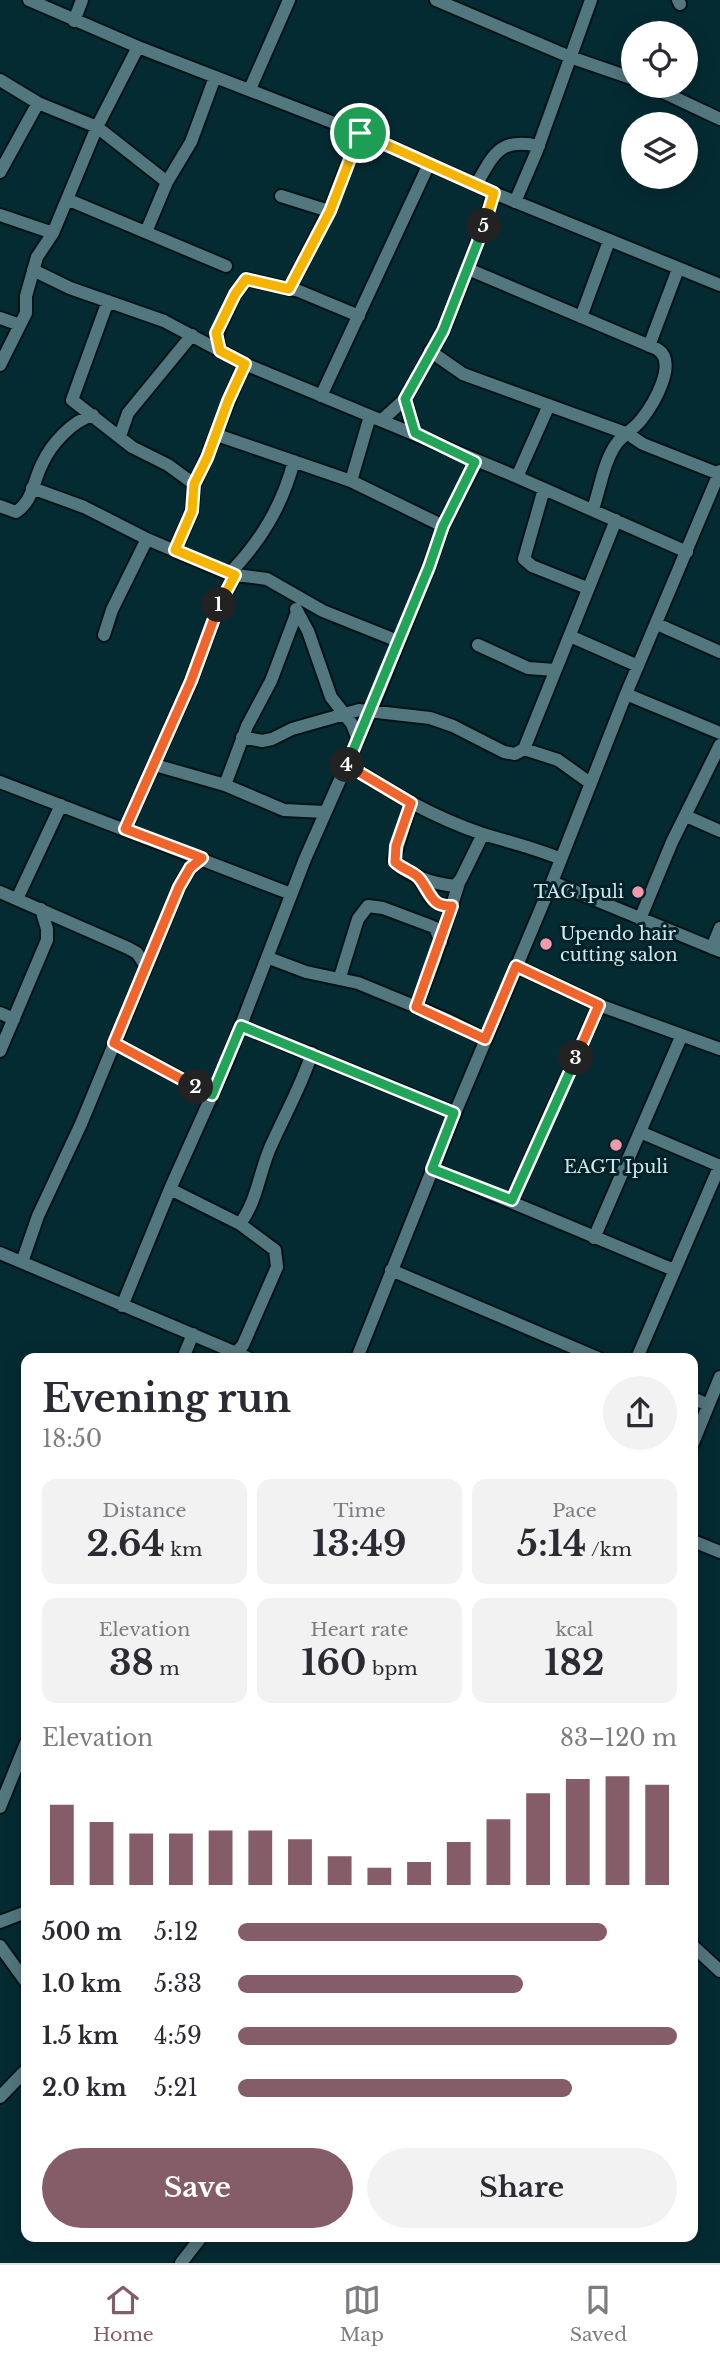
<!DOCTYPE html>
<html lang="en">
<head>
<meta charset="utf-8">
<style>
  :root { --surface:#fff; --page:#f2f2f3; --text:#2b2b33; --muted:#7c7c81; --line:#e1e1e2; --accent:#855d69 }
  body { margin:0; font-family:"Libre Baskerville",serif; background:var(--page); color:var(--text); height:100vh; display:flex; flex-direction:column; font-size:26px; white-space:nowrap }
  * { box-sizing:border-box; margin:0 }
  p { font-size:23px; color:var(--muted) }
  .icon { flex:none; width:38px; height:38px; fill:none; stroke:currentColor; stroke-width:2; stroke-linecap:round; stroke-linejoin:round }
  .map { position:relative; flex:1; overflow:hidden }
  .side { position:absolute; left:21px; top:1353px; width:677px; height:889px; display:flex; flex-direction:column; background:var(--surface); border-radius:14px; box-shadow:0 4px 18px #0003 }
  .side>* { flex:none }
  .fabs { position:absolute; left:621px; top:21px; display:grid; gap:14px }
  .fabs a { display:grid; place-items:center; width:77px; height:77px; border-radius:50%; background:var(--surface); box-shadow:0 4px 18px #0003; font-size:35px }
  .pin { position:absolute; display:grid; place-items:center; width:60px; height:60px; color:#fff; margin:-30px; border:4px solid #fff; border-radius:50%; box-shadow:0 2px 7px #0007 }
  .km { position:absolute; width:35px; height:35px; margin:-18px; border-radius:50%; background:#222; color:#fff; font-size:19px; line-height:35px; text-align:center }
  .round { display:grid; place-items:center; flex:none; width:74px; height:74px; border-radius:37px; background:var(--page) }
  .headline { display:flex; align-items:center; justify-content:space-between; height:119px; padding:0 21px }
  h1 { font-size:38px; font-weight:800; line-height:52px }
  .metrics { display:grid; grid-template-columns:repeat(3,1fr); gap:10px; height:119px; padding:7px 21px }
  .metrics div { display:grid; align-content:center; border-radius:14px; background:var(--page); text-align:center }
  .metrics b { font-size:35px; font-weight:800 }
  .metrics small { font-size:19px; font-weight:400 }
  .metrics p { font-size:19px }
  .chart { height:196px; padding:14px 21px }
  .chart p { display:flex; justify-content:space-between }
  .chart svg { width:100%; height:126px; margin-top:7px; stroke:var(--accent); stroke-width:6 }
  .action { display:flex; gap:14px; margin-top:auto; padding:14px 21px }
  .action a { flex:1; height:80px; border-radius:42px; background:var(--accent); color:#fff; font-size:28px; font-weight:800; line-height:80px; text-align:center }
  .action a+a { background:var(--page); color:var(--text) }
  ul { padding:0 21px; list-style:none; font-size:23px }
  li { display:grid; grid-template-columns:112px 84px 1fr; align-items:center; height:52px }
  li i { height:18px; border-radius:9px; background:var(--accent) }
  .tabs { display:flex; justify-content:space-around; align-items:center; height:98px; border-top:2px solid var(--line); background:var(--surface); font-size:19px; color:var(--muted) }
  .tabs a { display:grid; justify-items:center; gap:4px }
  .tabs .active { color:var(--accent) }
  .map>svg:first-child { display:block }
</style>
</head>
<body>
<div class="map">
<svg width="720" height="2263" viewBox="0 0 720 2263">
  <rect width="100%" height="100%" fill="#052b32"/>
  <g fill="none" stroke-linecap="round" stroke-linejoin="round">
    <defs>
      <path id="minor" d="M29,0L138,47L360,133L494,193L720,285
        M436,0L570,57L634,79
        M678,0L680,4
        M74,21L82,0
        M0,80L38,103L97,127L167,182
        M650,86L720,119
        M250,89L289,0
        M0,172L38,103
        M476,185C494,154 499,137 539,146
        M281,196L329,211
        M69,200L226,266
        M515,202L536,153L591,0
        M0,215L53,233
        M146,232L167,182L191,142L215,77
        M468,269L657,349C679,362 653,405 641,420C634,429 624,434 617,443C604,460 600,489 593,509
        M33,270L70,288L164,321L245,364L517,477L687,552
        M289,289L329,211L360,133
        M108,301L72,400L132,447L168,465L194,484L192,511L175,550
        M581,317L609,241
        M0,318L20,325
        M649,346L678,269
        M220,351L217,333L235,294L246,279L299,291L359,316
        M430,351L463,374L628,434L643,444L719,474
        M0,365L26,313V296L37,257L53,233L97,127L138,47
        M321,396L429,164
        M405,399L415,434
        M382,420L405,399L443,331L468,269L494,193
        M217,435L351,481L443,526
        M120,436L128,413L192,335
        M517,477L549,405
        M351,481L370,416
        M194,484C215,445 225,403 245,364
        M32,488L84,507L147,539L229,574L267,579L323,611L398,641
        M544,489L524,559L532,566L587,588
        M0,506L16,512C33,501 33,482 42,464C51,444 72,421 93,415
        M229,574C261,541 282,506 294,461
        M296,609L308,631L331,697L352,724L358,740
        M657,624L720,652
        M104,635L112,610L147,539
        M570,636L638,666
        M478,645L528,668L555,670
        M626,694L720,733
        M242,737L262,741L272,739L292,729L359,710L430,718L453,726L504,752L515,754L524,749L558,760L590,783
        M524,749L616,520
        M346,764C389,791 434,818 483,834C509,842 535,848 561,859
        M155,765L225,785L284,810L325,812
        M0,782L291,894
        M225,785L247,726L271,681L297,612
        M411,803L394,859C403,876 437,884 455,886L461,879L483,834
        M686,816L720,831
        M125,829L191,681L218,608L235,575
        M418,876C426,892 432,907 452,906
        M552,882L720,951
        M0,892L128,948L137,953L145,965
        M17,899L61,805
        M640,919L672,842L720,745
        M712,948L720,928
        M269,958L306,972L358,983L448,1020L485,1039
        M516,966L599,1005L720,1049
        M340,977L358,919L368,906L383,908L431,926L435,928L441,942
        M416,1007L435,958L459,883
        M0,1013L14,1019
        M241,1026L455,1113
        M114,1043L212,1095
        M0,1051L47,940V929L41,909
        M640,1132L720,1166
        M432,1169L674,1270
        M170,1189L240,1224L275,1250L277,1267L243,1345L236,1353
        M512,1200L599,1005
        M240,1224C257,1201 259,1174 270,1148C284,1116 301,1087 312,1053
        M594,1238L681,1037
        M0,1253L248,1358
        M22,1262L38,1216L81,1124L179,887L190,868L202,858
        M391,1270L598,1358
        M122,1306L170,1189L226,1064L305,859L380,689L429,567L443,526L476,462
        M183,1358L193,1334
        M357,1358L455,1113L552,882L626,694L720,471
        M637,1358L720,1165
        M693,1398L708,1405
        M693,1443L720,1377
        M693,1541L720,1552
        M0,1807L26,1743
        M0,1922L26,1912
        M0,1946L26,1982
        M693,1946L720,1971
        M0,2097L26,2070
        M181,2263L202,2236"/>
    </defs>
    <use href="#minor" stroke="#001317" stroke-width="16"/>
    <use href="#minor" stroke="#53777e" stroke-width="12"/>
  </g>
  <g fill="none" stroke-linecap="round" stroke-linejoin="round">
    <defs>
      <path id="split-1" d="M219,605L235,575L175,550L192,511L194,484L207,458L228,401L245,364L220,351L216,333L235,294L246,279L289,289L330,211L360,133"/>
      <path id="split-2" d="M196,1087L114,1043L179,887L190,868L202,858L125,829L191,681L219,605"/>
      <path id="split-3" d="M196,1087L212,1095L241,1026L454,1113L432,1169L512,1200L576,1058"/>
      <path id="split-4" d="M347,765L411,803L396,846L395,862C402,869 414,872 419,878C431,892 430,907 452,906L416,1007L485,1039L516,966L599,1005L576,1058"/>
      <path id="split-5" d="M347,765L429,567L443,526L475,462L415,433L405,399L443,331L484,226"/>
      <path id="split-6" d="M360,133L494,193L484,226"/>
    </defs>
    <use href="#split-1" stroke="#fff" stroke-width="14"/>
    <use href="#split-2" stroke="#fff" stroke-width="14"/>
    <use href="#split-3" stroke="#fff" stroke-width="14"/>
    <use href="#split-4" stroke="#fff" stroke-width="14"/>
    <use href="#split-5" stroke="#fff" stroke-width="14"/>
    <use href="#split-6" stroke="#fff" stroke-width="14"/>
    <use href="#split-1" stroke="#f5b400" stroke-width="9"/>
    <use href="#split-2" stroke="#f0652b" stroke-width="9"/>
    <use href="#split-3" stroke="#22a559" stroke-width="9"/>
    <use href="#split-4" stroke="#f0652b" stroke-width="9"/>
    <use href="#split-5" stroke="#22a559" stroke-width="9"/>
    <use href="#split-6" stroke="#f5b400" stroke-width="9"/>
  </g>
  <g fill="#f29aac" stroke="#002228" stroke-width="2.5">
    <circle cx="638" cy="892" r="7"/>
    <circle cx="546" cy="944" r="7"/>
    <circle cx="616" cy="1145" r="7"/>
  </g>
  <g text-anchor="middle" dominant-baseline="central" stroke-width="6" stroke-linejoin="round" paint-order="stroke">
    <g font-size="18" fill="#d3e6ea" stroke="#002228" text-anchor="end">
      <text x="624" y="892">TAG Ipuli</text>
      <text x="560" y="934" text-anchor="start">Upendo hair<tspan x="560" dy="21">cutting salon</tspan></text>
      <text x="616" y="1167" text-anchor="middle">EAGT Ipuli</text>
    </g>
  </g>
</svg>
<div class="fabs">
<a><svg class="icon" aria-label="locate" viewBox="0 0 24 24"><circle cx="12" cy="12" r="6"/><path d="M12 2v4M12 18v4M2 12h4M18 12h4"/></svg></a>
<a><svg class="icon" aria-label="layers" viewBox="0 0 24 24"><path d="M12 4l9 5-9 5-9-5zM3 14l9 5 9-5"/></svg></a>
</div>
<div class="pin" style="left:360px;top:133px;background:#1e9e55"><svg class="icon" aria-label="arrive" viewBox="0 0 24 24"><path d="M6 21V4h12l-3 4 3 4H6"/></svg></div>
<b class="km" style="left:219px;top:605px">1</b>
<b class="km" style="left:196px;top:1087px">2</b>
<b class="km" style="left:576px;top:1058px">3</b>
<b class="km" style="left:347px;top:765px">4</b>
<b class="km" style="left:484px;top:226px">5</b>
<section class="side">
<div class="headline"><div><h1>Evening run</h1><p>18:50</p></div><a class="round"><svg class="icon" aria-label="share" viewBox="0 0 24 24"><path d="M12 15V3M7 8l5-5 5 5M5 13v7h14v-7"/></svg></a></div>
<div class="metrics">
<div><p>Distance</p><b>2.64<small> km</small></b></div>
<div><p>Time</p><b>13:49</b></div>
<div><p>Pace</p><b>5:14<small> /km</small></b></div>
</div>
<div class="metrics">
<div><p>Elevation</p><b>38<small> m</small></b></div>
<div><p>Heart rate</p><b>160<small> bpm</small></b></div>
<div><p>kcal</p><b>182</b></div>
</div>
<div class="chart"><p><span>Elevation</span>83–120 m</p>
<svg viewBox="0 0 160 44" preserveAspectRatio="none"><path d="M5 44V16M15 44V22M25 44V26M35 44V26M45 44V25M55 44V25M65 44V28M75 44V34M85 44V38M95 44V36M105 44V29M115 44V21M125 44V12M135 44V7M145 44V6M155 44V9"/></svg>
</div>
<ul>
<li><b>500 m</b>5:12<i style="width:84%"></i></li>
<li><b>1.0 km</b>5:33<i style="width:65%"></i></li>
<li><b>1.5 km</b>4:59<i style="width:100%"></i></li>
<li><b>2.0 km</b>5:21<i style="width:76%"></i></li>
</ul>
<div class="action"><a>Save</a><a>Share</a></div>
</section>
</div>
<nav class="tabs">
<a class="active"><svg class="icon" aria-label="home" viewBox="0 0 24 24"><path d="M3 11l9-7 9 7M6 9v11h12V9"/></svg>Home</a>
<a><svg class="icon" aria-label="map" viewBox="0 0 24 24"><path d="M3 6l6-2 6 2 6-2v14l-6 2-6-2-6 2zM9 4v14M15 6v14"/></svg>Map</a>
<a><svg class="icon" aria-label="saved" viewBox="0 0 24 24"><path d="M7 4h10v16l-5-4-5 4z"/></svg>Saved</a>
</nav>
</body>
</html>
